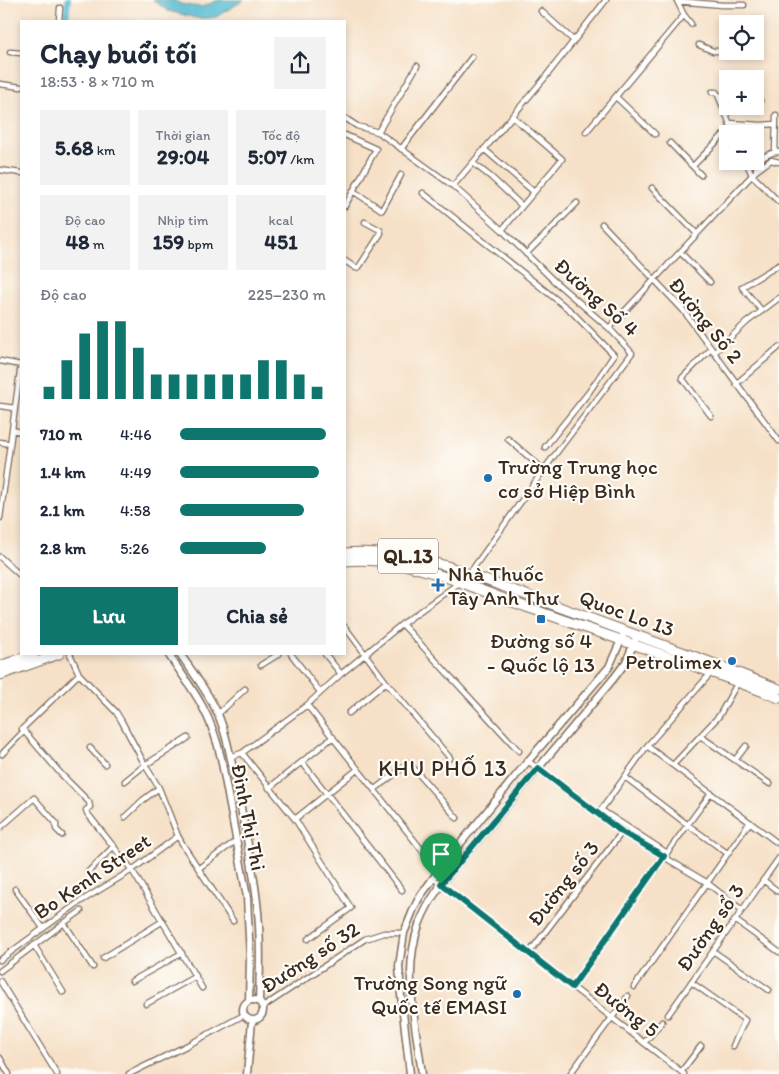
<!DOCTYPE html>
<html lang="vi">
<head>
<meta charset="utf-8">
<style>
  :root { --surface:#fff; --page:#f2f2f3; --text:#1f2937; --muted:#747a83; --accent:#0f766e }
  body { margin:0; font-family:Itim,sans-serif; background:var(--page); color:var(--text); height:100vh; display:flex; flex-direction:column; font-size:19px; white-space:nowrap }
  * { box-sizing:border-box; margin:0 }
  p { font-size:16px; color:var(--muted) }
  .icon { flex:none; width:28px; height:28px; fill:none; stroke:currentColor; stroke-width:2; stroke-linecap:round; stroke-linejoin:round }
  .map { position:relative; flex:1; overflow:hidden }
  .panel { position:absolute; left:20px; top:20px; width:326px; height:635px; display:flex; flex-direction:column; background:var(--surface); border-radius:0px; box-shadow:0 2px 8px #0003 }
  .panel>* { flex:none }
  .controls { position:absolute; left:719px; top:15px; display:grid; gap:10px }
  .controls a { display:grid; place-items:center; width:45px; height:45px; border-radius:0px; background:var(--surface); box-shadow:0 2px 8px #0003; font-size:25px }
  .pin { position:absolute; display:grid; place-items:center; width:42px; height:42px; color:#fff; margin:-51px -21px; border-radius:50% 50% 50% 0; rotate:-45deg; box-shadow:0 0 5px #0007 }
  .pin .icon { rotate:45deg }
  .round { display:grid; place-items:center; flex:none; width:52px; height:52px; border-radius:0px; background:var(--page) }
  .head { display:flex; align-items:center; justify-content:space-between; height:85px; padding:0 20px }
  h1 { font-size:28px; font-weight:800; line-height:38px }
  .metrics { display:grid; grid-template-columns:repeat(3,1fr); gap:8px; height:85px; padding:5px 20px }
  .metrics div { display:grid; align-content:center; border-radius:0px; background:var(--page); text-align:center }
  .metrics b { font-size:21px; font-weight:800 }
  .metrics small { font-size:14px; font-weight:400 }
  .metrics p { font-size:14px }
  .chart { height:140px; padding:10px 20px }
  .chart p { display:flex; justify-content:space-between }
  .chart svg { width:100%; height:90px; margin-top:5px; stroke:var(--accent); stroke-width:6 }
  .primary-button { display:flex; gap:10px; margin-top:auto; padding:10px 20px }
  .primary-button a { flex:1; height:58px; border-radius:0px; background:var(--accent); color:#fff; font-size:20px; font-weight:800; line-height:58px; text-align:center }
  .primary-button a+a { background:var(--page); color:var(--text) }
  ul { padding:0 20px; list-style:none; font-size:16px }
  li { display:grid; grid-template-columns:80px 60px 1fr; align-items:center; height:38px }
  li i { height:12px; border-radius:6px; background:var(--accent) }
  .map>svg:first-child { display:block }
</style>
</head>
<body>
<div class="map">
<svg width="779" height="1074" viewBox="0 0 779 1074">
  <rect width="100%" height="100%" fill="#fdfcf7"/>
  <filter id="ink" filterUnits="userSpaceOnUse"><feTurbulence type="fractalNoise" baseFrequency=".02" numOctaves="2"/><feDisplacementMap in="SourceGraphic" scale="10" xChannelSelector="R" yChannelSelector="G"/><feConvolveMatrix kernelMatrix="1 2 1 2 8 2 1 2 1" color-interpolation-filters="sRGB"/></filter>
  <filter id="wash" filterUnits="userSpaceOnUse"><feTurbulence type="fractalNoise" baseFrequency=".0096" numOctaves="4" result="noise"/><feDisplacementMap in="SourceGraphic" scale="20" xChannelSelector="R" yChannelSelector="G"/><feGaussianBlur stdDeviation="1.12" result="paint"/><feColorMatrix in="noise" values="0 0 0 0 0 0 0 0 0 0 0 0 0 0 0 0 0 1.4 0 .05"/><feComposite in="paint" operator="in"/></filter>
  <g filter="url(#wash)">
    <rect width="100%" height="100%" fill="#f6e1c8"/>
    <path fill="#52bad0" stroke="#467277" d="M153,0H174L181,4L201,7L219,0H244L216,17L209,18H196L168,11Z"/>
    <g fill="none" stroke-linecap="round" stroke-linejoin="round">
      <path stroke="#52bad0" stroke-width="6" d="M66,21L68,0"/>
    </g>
  </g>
  <g filter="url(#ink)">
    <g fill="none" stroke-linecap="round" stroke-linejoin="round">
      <defs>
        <path id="street" d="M677,1L722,5H744
          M677,1L684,15L691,24
          M541,11L573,40
          M59,21L60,8
          M699,45L713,51H728
          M10,52L21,53
          M0,84L21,87
          M712,92H716L718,95L734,134
          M718,95L728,98
          M616,97L655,134
          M755,100L760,101
          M345,118L357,126L378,132L453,186L502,230L553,280L609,328L632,353L548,464L469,574
          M729,123L761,125L776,124
          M378,132L417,66
          M586,132L684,15
          M345,135L376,149L345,206
          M670,143L701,175
          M401,149L472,57
          M484,149L534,192
          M775,152L776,115
          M746,161L752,175L779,202
          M473,163L491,177L522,206
          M693,166L731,127
          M0,170L21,173
          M756,171L757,162C763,157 771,151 779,152
          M453,186L543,80L606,0
          M652,188L697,234
          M353,191L382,210L401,175
          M423,193L572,312L614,355L589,392L545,447
          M602,224L683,310L779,441
          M502,230L562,159L512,116
          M680,252L710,282
          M526,254L577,203
          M345,261L356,268L359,267L381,233L380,230L365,222
          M762,311L742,287L779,265
          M609,328L756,171L771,160L779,162
          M711,349L682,378L711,416
          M714,353L747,322L779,298
          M0,361L21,365
          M736,384L779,347
          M0,406L15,408
          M12,430L21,432
          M508,439L544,470
          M0,442L10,444
          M0,518L21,364
          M0,557L21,576
          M402,624L519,751
          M345,627L386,682L450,758
          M70,654L79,674L116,712L121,720L145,765L159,788L178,836L183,845L233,921
          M291,654L320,692
          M325,654L341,674
          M261,665L279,654
          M711,673L647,746L601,810L667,853L711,793
          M307,705L429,859
          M349,713L386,682
          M218,714L245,689
          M22,729L79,674
          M700,736L770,784
          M647,746L779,844
          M90,748L105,764
          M242,753L307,705L341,674L402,624L460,582
          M2,754L24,731L61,774L89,802L90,807L86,810L87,813L132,870L202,988
          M230,757L242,753L295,819L351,908L308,939
          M735,760L746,746
          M528,761L622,832L706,882L742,910
          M302,762L402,890
          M673,765L719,716L738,682
          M625,777L688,825L727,853
          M125,781L145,765L188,738
          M269,788L333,737
          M375,789L409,763L457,818
          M125,817L143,800L159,788
          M295,819L358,769
          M0,828L34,798L56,823V829L62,835
          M199,868L237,840
          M88,872L114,846
          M433,878L684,1074
          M763,880L779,892
          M15,889L43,928
          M735,920L779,952
          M64,923L81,911
          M34,945L63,992
          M713,951L769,990
          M529,953L622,832
          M103,958L163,921
          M0,960L78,903L132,870L178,836
          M0,971L64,923L93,967
          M0,981L57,1074
          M132,981L182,953
          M691,982L745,1020L733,1046
          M572,987L664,856
          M634,987L750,822
          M146,1004L196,976
          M263,1007L365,939L384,933H404
          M668,1015L779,858
          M644,1043L662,1022
          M0,1058L9,1074
          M681,1072L701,1046
          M129,1074L188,1045L244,1015
          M570,1074L628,996"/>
        <path id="secondary" d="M168,654C194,691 211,713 221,758L247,897L250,958L249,1001
          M180,654C193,672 207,691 217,712C228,737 232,766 238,793C245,829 253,866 257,902C261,936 260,969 259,1002
          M243 1010a10 10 0 1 1 20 0a10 10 0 1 1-20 0Z
          M247,1074L252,1021
          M410,1074L401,995L399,966L404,933L414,908L419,898L442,866L528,761L609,667L625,631
          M422,1074C416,1026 402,972 419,925C426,905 438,888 451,872L614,678L626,662L637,636"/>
        <path id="highway" d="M345,553C380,550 413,557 447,566L715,664L779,689
          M345,561C400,556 449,578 499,597C516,604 533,609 549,615C626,642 703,668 779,698
          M0,666L34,654
          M0,675L59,654"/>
      </defs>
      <use href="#street" stroke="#7c6a5a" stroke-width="7"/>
      <use href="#secondary" stroke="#7c6a5a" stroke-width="9"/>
      <use href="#highway" stroke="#7c6a5a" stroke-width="11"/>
      <use href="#street" stroke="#fff" stroke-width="4.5"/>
      <use href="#secondary" stroke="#fff" stroke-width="6"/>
      <use href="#highway" stroke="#fff" stroke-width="9"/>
    </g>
  </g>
  <g fill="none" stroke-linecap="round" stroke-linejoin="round" filter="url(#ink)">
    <defs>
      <path id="route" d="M538,768L622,832L664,856L572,987L441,884Z"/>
    </defs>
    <use href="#route" stroke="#fff" stroke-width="10"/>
    <use href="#route" stroke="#0f766e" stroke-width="6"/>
  </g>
  <g fill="#1f6fb2" stroke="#fdfcf7" stroke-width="2">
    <circle cx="488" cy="478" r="5"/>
    <path d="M435.5 577.5h5v5h5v5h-5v5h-5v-5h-5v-5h5z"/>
    <rect x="536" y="614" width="10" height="10" rx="2.5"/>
    <circle cx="732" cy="661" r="5"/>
    <circle cx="517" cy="994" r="5"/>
  </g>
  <g text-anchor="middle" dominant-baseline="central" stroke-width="4.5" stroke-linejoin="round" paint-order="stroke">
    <rect fill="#fdfcf7" stroke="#75695f" stroke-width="1" x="378" y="538.5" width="60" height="35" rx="4"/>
    <g font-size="20" font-weight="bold" fill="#3b2a1e">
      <text x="408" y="556">QL.13</text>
    </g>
    <g font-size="21" fill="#3b2a1e" stroke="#fdfcf7">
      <text transform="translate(597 297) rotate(42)">Đường Số 4</text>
      <text transform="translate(706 320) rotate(51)">Đường Số 2</text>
      <text transform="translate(627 613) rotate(20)">Quoc Lo 13</text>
      <text transform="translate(249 817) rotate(79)">Đinh Thị Thi</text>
      <text transform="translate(92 876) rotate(-34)">Bo Kenh Street</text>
      <text transform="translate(563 883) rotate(-52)">Đường số 3</text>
      <text transform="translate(710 927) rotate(-55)">Đường sổ 3</text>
      <text transform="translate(310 957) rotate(-33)">Đường số 32</text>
      <text transform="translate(627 1009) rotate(38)">Đường 5</text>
    </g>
    <g font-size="21" fill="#3b2a1e" stroke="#fdfcf7" text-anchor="start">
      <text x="498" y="466">Trường Trung học<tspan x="498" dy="24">cơ sở Hiệp Bình</tspan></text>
      <text x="448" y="573">Nhà Thuốc<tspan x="448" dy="24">Tây Anh Thư</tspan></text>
      <text x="541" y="640" text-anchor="middle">Đường số 4<tspan x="541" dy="24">- Quốc lộ 13</tspan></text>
      <text x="722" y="661" text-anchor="end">Petrolimex</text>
      <text x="507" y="982" text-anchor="end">Trường Song ngữ<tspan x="507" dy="24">Quốc tế EMASI</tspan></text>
    </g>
    <g font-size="22" letter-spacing="1" fill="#3b2a1e" stroke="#fdfcf7">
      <text x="443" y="768">KHU PHỐ 13</text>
    </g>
  </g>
</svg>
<div class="controls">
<a><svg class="icon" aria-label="locate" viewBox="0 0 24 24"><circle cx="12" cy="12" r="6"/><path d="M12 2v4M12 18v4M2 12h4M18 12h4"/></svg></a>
<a>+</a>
<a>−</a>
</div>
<div class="pin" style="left:441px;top:884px;background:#1e9e55"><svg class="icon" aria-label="arrive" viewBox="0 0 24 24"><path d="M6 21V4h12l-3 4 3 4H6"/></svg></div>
<section class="panel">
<div class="head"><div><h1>Chạy buổi tối</h1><p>18:53 · 8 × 710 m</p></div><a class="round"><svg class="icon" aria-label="share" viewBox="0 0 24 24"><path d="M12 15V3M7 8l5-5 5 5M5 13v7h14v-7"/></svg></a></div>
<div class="metrics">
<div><b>5.68<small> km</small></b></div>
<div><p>Thời gian</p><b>29:04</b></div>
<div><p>Tốc độ</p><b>5:07<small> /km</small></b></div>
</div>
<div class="metrics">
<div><p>Độ cao</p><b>48<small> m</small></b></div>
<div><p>Nhịp tim</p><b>159<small> bpm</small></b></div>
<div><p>kcal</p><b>451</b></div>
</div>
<div class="chart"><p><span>Độ cao</span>225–230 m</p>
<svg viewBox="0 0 160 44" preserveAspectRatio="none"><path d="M5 44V38M15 44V25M25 44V12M35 44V6M45 44V6M55 44V19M65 44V32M75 44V32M85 44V32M95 44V32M105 44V32M115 44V32M125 44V25M135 44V25M145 44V32M155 44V38"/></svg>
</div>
<ul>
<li><b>710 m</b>4:46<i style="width:100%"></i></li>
<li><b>1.4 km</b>4:49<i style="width:95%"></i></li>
<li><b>2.1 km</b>4:58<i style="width:85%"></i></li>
<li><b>2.8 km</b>5:26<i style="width:59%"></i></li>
</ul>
<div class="primary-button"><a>Lưu</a><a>Chia sẻ</a></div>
</section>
</div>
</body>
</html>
